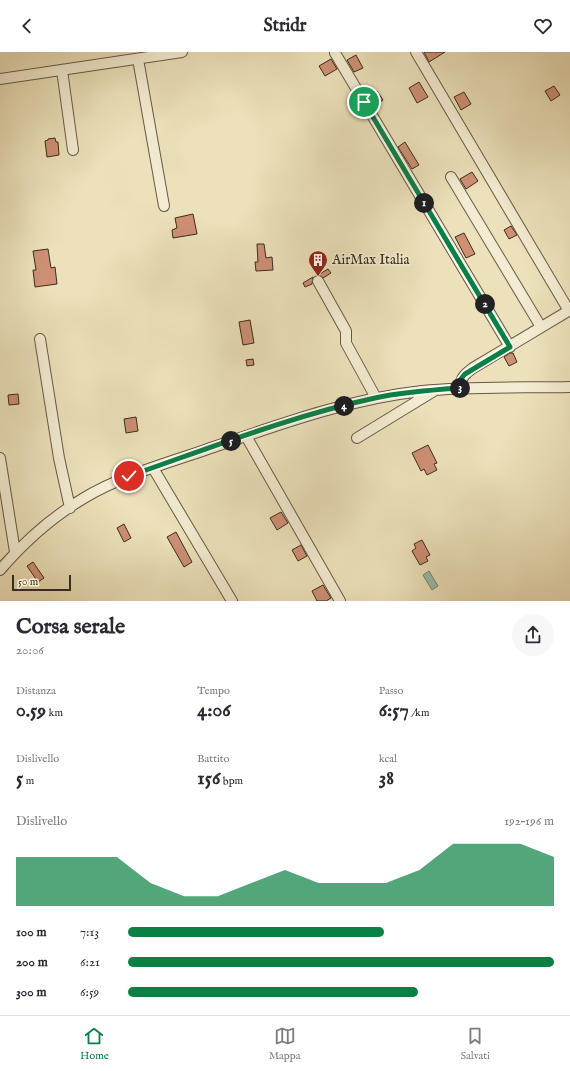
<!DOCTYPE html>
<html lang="it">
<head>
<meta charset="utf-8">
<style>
  :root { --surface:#fff; --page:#f7f7f7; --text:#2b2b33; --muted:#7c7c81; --line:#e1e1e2; --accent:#0b8043 }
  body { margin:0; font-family:"IM FELL English",serif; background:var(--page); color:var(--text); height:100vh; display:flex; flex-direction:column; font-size:15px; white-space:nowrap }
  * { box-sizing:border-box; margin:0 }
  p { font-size:13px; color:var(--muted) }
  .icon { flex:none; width:22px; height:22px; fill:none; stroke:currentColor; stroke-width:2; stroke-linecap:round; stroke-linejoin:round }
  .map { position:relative; height:549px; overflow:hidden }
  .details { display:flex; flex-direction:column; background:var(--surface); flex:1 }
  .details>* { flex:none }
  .scale { position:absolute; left:12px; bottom:10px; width:59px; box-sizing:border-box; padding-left:4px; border:2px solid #392d1c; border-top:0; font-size:11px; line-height:14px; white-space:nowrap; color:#392d1c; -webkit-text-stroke:3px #f3ecd2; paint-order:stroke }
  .pin { position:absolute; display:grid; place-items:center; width:34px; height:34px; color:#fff; margin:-17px; border:2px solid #fff; border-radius:50%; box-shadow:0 1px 4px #0007 }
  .km { position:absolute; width:20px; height:20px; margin:-10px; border-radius:50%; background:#222; color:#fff; font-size:11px; line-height:20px; text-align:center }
  .round { display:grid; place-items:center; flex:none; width:42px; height:42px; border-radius:21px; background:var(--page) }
  .headline { display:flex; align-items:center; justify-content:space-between; height:68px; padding:0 16px }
  h1 { font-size:22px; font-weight:700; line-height:30px }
  .figures { display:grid; grid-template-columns:repeat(3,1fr); gap:6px; height:68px; padding:4px 16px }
  .figures div { display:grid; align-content:center }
  .figures b { font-size:20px; font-weight:700 }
  .figures small { font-size:11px; font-weight:400 }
  .figures p { font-size:11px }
  .chart { height:112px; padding:8px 16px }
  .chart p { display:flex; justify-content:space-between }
  .chart svg { width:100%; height:72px; margin-top:4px; fill:var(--accent); opacity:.7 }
  ul { padding:0 16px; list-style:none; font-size:13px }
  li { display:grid; grid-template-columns:64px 48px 1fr; align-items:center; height:30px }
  li i { height:10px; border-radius:5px; background:var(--accent) }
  header { display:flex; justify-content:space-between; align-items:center; height:52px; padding:0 16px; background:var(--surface); font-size:18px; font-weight:700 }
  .dock { display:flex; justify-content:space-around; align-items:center; height:56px; border-top:1px solid var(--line); background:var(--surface); font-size:11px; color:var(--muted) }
  .dock a { display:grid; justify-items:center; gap:2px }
  .dock .active { color:var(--accent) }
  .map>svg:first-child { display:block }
</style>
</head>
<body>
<header><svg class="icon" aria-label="back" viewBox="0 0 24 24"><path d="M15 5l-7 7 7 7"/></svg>Stridr<svg class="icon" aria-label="heart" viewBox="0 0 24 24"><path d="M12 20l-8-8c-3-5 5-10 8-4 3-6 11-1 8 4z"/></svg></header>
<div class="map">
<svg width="570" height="549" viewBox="0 0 570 549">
  <rect width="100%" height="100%" fill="#ece1ba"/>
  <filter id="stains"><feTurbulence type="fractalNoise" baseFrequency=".005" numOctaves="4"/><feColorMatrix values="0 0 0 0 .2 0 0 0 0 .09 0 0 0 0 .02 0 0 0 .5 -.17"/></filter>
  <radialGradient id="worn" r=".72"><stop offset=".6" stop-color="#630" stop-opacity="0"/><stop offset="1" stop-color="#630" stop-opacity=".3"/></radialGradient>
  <path fill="#99beac" stroke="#738472" d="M429,519L438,534L432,538L423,523Z"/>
  <path fill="#ce9075" stroke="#392d1c" d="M424,0H445L429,10Z
    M356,3L363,16L354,20L347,8Z
    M331,7L337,17L325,24L319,14Z
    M419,30L428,45L417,51L409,36Z
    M554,34L560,43L551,49L545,39Z
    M377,39L383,48L375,53L369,44Z
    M464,40L471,52L461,58L454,45Z
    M55,86L56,90H58L59,103L47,105L45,89L48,88V87Z
    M405,90L419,113L412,117L398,95Z
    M472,120L478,129L466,137L460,127Z
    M193,162L197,182L173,186L172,178L177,176L175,166Z
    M511,174L517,183L509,187L504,178Z
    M464,181L475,202L466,206L455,185Z
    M257,192H264L266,206L272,205L273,218L256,219L255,210H258Z
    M48,197L51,216L55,215L57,232L35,235L33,218H36L33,199Z
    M328,217L331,221L323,226L318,223Z
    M313,225L312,232L305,235L303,231Z
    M250,268L254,291L243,293L239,270Z
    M510,301H513L517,310L509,314L504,305Z
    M253,307L254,313L247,314L246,308Z
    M18,342L19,352L9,353L8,343Z
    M136,365L138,379L126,381L124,367Z
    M428,393L437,411L434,412L437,418L427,423L424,417L421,419L412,401Z
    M281,460L288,471L277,478L270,466Z
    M124,472L131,486L124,490L117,476Z
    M176,480L192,510L184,515L167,485Z
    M422,488L430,503L426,505L428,509L420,513L412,499L416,496L414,492Z
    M301,493L307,504L298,509L292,498Z
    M33,510L44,526L38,530L27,514Z
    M323,533L331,546L326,549H317L312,539Z"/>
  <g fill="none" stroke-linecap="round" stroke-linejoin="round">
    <defs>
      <path id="minor" d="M416,0L569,259
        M335,1L510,295
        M138,7L164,154
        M62,18L73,98
        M0,27L182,0
        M451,125L541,275
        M318,229L346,279V291L376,346
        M40,287L59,406L70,456
        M460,336C461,325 465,322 473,316L570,258
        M246,384L340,549
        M357,386L434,339
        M0,406L15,500
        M153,416L232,549
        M0,518C24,490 52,465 84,446C121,424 164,412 205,398C275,374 347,347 422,339C471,334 521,336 570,335"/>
    </defs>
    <use href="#minor" stroke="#665a44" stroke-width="12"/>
    <use href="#minor" stroke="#f3ecd2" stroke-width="10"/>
  </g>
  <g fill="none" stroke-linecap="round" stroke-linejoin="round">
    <defs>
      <path id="route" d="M129,424C210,396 291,364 375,346C403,340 432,338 460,336V328L465,322L510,295L364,50"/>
    </defs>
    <use href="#route" stroke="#fff" stroke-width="8"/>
    <use href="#route" stroke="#0b8043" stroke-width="5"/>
  </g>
  <defs>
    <symbol id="building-pin" viewBox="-11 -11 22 30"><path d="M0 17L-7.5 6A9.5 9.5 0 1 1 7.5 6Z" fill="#8f2418" stroke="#f3ecd2"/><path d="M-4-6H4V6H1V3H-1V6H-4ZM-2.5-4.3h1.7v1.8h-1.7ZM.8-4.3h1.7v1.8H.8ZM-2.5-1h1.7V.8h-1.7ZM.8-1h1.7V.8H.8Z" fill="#fff"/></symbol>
  </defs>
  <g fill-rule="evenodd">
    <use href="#building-pin" x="307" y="197" width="22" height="30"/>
  </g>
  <g text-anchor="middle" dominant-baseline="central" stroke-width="3.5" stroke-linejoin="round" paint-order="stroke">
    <g font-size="14" fill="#392d1c" stroke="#f3ecd2" text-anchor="start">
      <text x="332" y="208">AirMax Italia</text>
    </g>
  </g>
  <rect width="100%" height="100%" filter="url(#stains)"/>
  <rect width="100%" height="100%" fill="url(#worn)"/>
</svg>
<div class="scale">50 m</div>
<div class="pin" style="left:364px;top:50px;background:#1e9e55"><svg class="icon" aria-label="arrive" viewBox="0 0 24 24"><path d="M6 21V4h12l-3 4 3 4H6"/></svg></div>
<div class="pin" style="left:129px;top:424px;background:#d93025"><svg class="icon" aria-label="check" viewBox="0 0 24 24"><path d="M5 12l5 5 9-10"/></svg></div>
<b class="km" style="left:424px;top:151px">1</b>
<b class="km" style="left:485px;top:252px">2</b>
<b class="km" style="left:460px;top:336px">3</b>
<b class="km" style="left:344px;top:354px">4</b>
<b class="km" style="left:231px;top:389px">5</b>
</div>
<section class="details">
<div class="headline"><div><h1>Corsa serale</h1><p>20:06</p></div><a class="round"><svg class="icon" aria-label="share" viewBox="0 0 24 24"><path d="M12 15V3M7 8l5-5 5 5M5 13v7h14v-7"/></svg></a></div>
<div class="figures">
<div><p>Distanza</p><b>0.59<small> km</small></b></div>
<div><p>Tempo</p><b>4:06</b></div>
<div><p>Passo</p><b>6:57<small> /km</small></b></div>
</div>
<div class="figures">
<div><p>Dislivello</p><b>5<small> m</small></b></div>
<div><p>Battito</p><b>156<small> bpm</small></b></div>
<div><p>kcal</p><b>38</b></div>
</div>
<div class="chart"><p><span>Dislivello</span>192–196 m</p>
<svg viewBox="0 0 160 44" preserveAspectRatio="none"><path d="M0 44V14L10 14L20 14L30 14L40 30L50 38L60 38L70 30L80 22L90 30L100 30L110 30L120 22L130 6L140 6L150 6L160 14V44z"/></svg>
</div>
<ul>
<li><b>100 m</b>7:13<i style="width:60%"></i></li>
<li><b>200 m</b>6:21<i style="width:100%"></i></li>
<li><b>300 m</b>6:59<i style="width:68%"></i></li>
</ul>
</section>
<nav class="dock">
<a class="active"><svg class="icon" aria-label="home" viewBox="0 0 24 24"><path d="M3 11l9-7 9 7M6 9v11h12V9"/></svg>Home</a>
<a><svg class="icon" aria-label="map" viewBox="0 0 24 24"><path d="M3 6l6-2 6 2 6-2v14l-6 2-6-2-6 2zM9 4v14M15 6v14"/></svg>Mappa</a>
<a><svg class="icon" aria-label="saved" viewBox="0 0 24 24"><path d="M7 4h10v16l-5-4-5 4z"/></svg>Salvati</a>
</nav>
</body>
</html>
